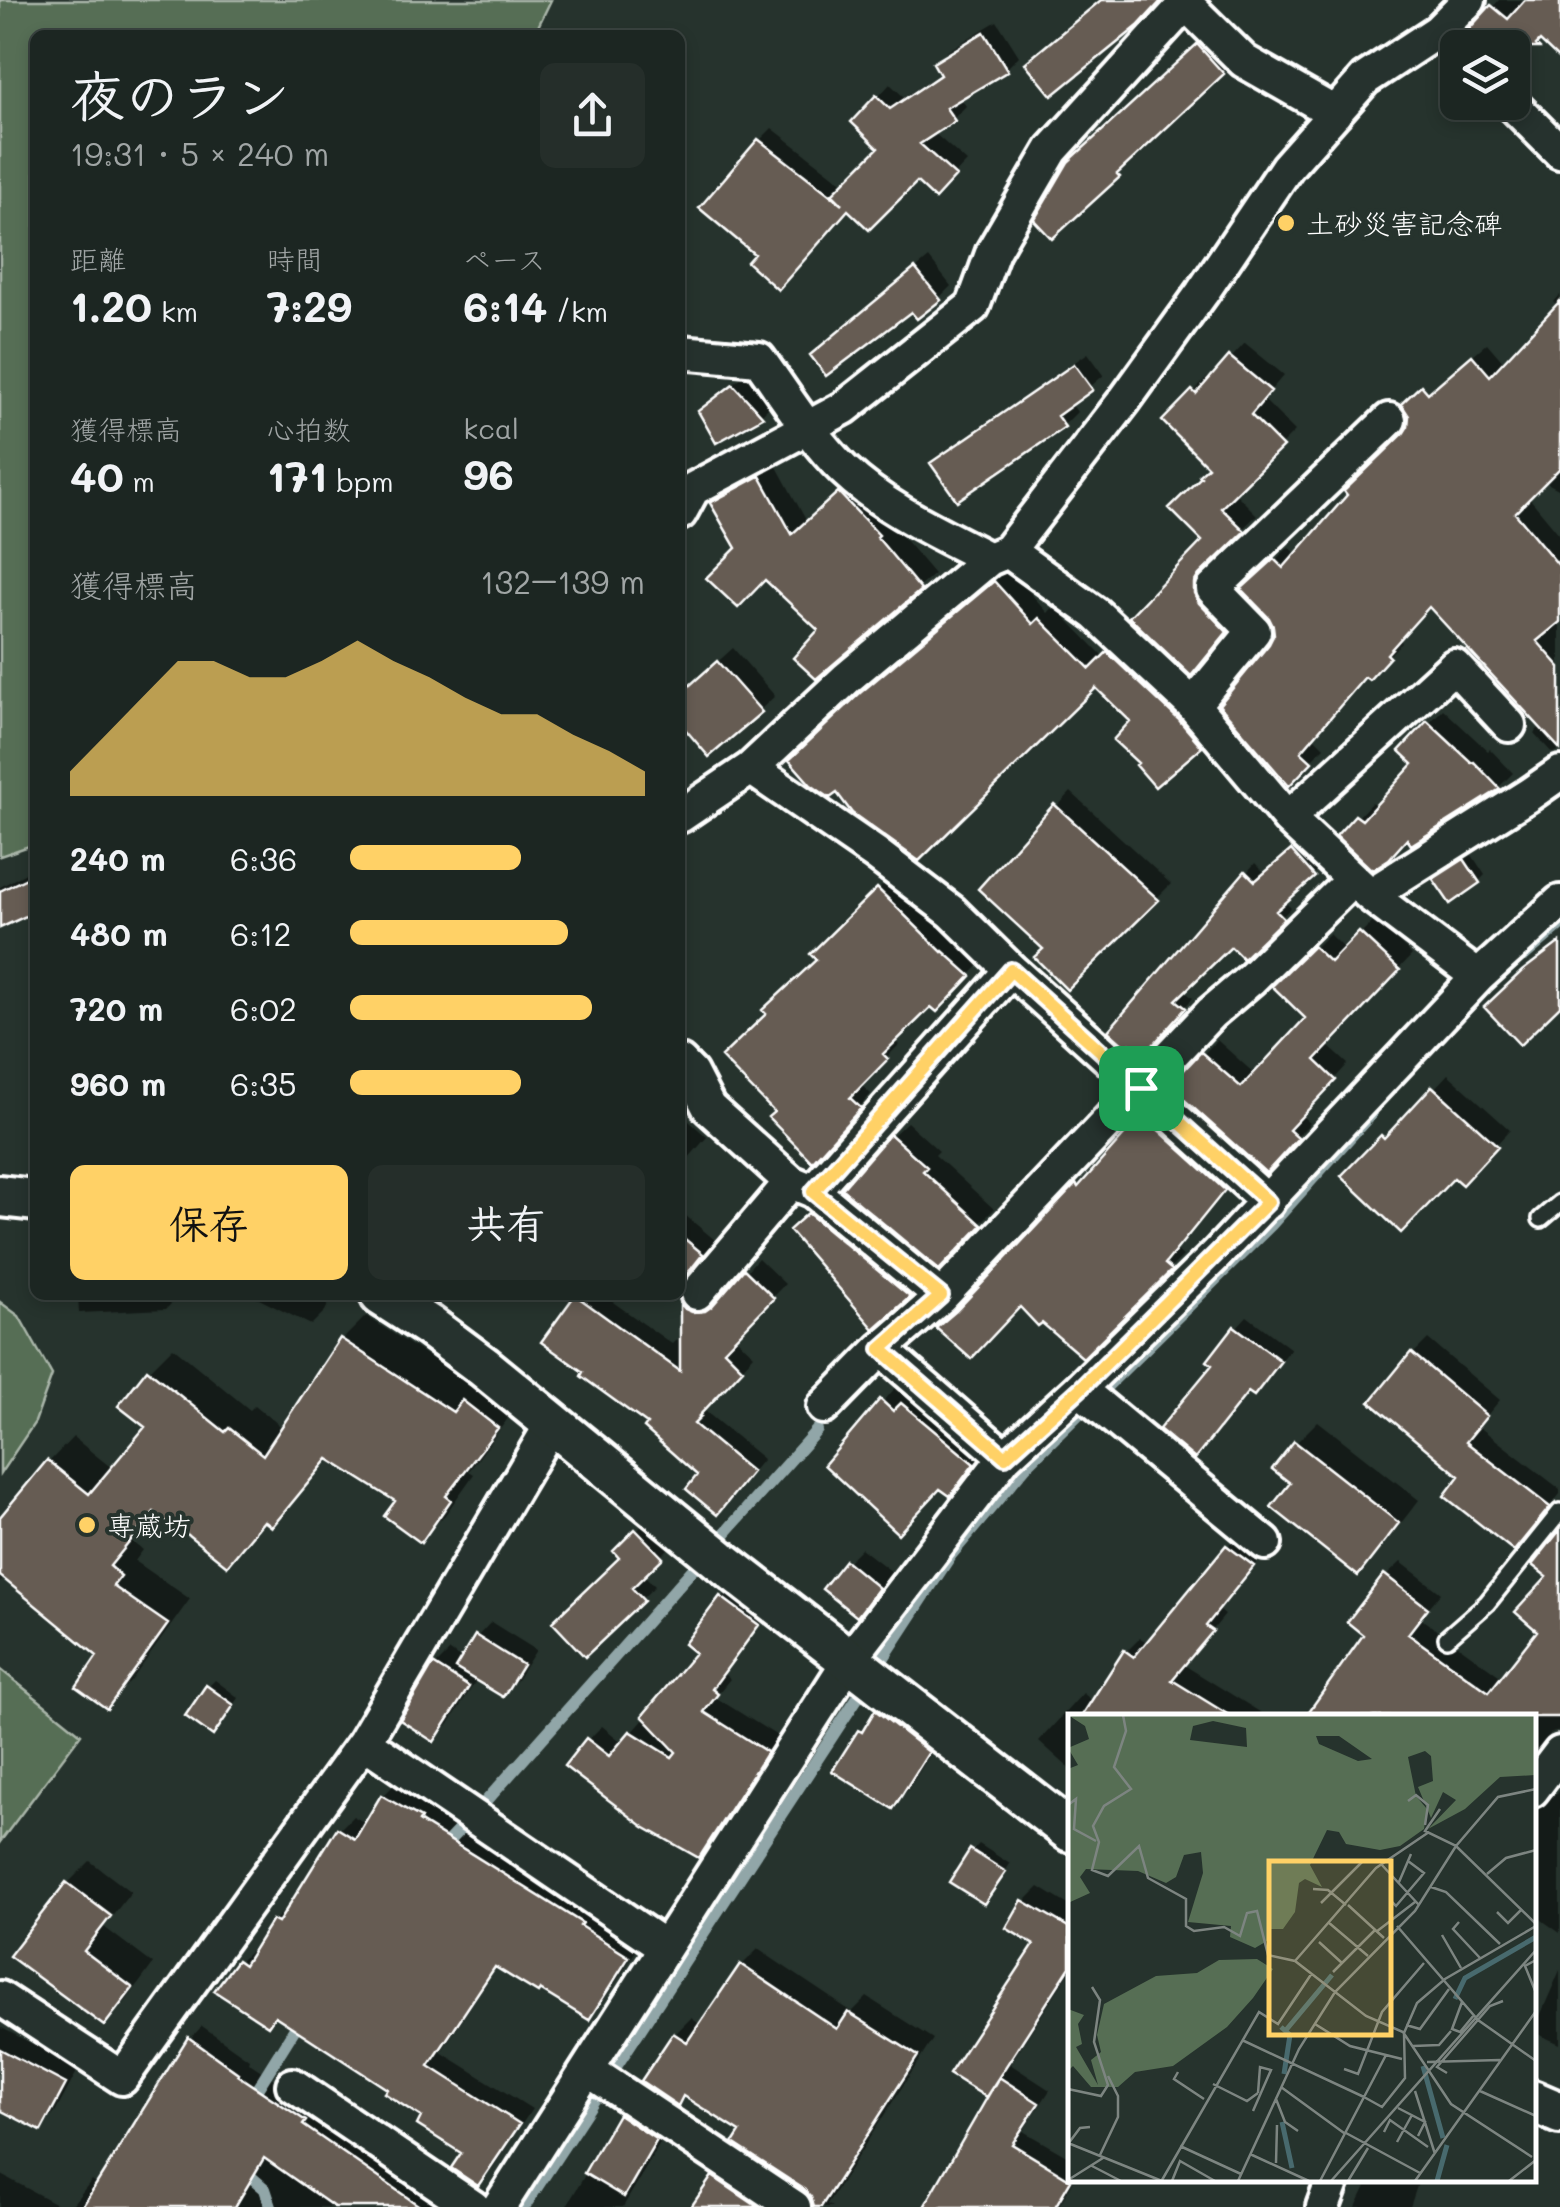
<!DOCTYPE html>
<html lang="ja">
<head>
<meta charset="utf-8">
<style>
  :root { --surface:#1c2622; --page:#252e2a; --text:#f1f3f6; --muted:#a0a5a5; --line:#3a4340; --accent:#ffd166 }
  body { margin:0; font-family:Mali,"Klee One",sans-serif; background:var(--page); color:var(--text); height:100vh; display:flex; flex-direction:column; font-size:38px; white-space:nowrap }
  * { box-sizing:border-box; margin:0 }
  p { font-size:32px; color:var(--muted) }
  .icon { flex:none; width:55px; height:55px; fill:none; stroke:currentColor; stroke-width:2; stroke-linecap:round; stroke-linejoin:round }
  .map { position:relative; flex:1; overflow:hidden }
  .panel { position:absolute; left:30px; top:30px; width:655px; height:1270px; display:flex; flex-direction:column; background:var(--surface); border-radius:15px; box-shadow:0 5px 15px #0003,0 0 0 2px var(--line) }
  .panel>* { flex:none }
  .controls { position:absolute; left:1440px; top:30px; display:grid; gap:20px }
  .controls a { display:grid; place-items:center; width:90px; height:90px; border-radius:15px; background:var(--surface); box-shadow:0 5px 15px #0003,0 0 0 2px var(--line); font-size:50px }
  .pin { position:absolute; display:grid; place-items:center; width:85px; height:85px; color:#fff; margin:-42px; border-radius:20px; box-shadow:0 5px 15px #0006 }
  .round { display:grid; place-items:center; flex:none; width:105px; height:105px; border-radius:15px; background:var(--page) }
  .summary { display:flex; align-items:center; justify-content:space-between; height:170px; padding:0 40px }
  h1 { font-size:55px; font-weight:800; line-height:75px }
  .stats { display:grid; grid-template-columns:repeat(3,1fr); gap:15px; height:170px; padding:10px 40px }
  .stats div { display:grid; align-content:center }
  .stats b { font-size:42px; font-weight:800 }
  .stats small { font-size:28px; font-weight:400 }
  .stats p { font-size:28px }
  .chart { height:280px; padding:20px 40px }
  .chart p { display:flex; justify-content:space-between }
  .chart svg { width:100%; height:180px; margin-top:10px; fill:var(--accent); opacity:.7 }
  .action { display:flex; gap:20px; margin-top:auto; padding:20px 40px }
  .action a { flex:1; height:115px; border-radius:15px; background:var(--accent); color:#111; font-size:40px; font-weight:800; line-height:115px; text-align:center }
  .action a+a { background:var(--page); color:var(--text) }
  ul { padding:0 40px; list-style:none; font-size:32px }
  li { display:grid; grid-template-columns:160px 120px 1fr; align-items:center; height:75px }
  li i { height:25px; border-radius:12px; background:var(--accent) }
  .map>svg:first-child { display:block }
</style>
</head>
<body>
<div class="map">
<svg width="1560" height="2207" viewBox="0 0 1560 2207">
  <rect width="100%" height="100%" fill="#26332d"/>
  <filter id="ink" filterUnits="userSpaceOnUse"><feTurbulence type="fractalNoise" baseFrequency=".01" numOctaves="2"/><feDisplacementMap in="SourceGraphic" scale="20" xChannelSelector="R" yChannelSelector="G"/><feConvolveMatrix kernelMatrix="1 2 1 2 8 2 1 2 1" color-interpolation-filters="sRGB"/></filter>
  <g filter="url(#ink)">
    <path fill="#566e54" stroke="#aab6aa" stroke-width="2.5" d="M0,0H551L534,35H35V844L0,856Z
      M0,1302L19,1316L52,1375L35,1422L0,1474Z
      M0,1669L81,1734L0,1842Z"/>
    <path fill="#0007" d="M1499,0H1560V36L1540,38L1512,67V48L1473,29Z
      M997,21L1019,56L1006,69L960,97L966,106L953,119L933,132L967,162L947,183L917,179L849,207L758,254L759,141L772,128L845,184L881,148L878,97L890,84L904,97L942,72L936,63L949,50Z
      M1212,32L1236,59L1129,160L1132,162L1118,175L1085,149Z
      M929,258L951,286L939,298L826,343Z
      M1560,295V490L1492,453L1560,535V750L1552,753L1534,733L1542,725L1430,604L1399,639L1402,642L1369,677L1366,675L1313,736L1324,747L1289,782L1272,645L1276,635V626L1245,589L1289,547L1298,555L1406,434L1424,397L1487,343L1505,364L1558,306L1554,302Z
      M1245,343L1284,375L1263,399L1295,431L1234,492L1257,515L1212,558L1208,566L1207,577L1240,616L1205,658L1132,617L1206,541L1212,467L1165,421L1208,377L1211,380Z
      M1088,353L1104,375L1071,403L1077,412L1064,425L934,463L947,450Z
      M749,372L775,401L761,415L701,411L716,396Z
      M775,463L807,522L854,480L934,574L816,676L821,630L739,548L713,503L727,489Z
      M1009,569L1048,613L1054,606L1105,658L1122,640L1214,732L1155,784L1134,721L1096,685L877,680Z
      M733,648L775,696L760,710L680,720V696Z
      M1443,709L1488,751L1490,749L1513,773L1499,787L1412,842L1408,836H1340L1372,802L1377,807L1416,764L1402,751Z
      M1071,792L1171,884L1067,987L1047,948L981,888Z
      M1301,843L1322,866L1284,901L1291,908L1243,955L1231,944L1183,990L1193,998L1153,1042L1112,1031L1255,863L1266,874Z
      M1472,855L1485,875L1479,881L1436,879Z
      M35,868V909L0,923V887Z
      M891,877L956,942L957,940L982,962L937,1009L931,1003L894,1040L899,1045L860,1084L871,1094L824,1147L777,1112L819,960L813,954Z
      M1375,920L1412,955L1327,1045L1348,1064L1301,1115L1310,1123L1266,1169L1173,1086L1217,1040L1256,1075L1309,1017L1276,986L1329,934L1345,950Z
      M1448,1074L1510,1130L1462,1181L1455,1175L1345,1176L1397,1123L1400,1125Z
      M1156,1104L1236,1176L1176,1250L1183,1256L1082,1354L1020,1304L967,1302Z
      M680,1113L707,1137L680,1168Z
      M907,1122L939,1151L935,1155L994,1209L939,1266L892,1136Z
      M824,1200L923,1281L874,1325L807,1215Z
      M680,1211L715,1240L694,1265L690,1280L680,1290Z
      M758,1258L785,1284L734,1336L754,1355L710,1402L712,1403L705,1411L763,1459L729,1499L701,1475L651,1423L545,1341L578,1295H603L672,1344L713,1301L723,1298Z
      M78,1295H180L166,1309L79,1313Z
      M251,1295H333L325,1311L311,1325Z
      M366,1316L477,1388L488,1378L520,1402L469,1471L474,1474L445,1515L421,1539L398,1501L331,1457L296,1499L272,1523L267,1520L227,1563L157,1510L132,1541L143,1550L135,1561L190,1599L131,1681L107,1705L101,1656L5,1577L0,1583V1521L49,1462L73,1437L113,1469L148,1426L149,1371L173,1347L250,1410L255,1405L284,1429L342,1340Z
      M1247,1316L1291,1349L1254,1393L1216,1364L1236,1328Z
      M1428,1339L1500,1400L1478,1426L1560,1489V1494L1529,1533L1462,1476L1413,1354Z
      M897,1386L909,1398L917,1391L987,1448L949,1493L941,1486L827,1465Z
      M1318,1421L1419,1500L1380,1550L1358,1572L1293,1483L1296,1443Z
      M649,1519L673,1544L643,1574L655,1586L586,1653L622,1557L616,1551Z
      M1242,1532L1266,1551L1219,1610L1225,1615L1184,1665L1268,1717H1070V1769L1039,1741L1083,1693L1094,1702L1126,1652L1140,1638L1149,1643L1228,1546Z
      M1560,1534V1731L1551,1733L1532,1757V1717H1308L1366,1634L1386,1576L1401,1562L1441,1593L1420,1618L1503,1678L1540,1631Z
      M861,1548L892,1572L857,1614L847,1562Z
      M735,1584L771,1610L724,1674L730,1679L715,1697L779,1737L712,1841L699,1854L588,1740L602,1726L623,1743L646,1717L699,1652L722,1598Z
      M491,1622L536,1650L517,1680L502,1694L477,1679L449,1724L434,1738L435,1666L450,1651L463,1660L477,1637Z
      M215,1680L239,1698L219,1726L208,1687Z
      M891,1697L942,1736L907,1791L892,1806L860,1731Z
      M397,1782L641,1943L602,2003L588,2017L498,1965L441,2052L532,2109L492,2169L478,2183L464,2153L425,2117L239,1962L253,1948L256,1950L274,1921L288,1907L339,1830L353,1816L367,1824L383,1796Z
      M1532,1790L1546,1796L1557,1794L1560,1790V1933L1532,1913Z
      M979,1844L1010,1864L990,1895L972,1851Z
      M90,1861L131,1892L104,1927L153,1964L126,2001L104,2023L13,1955L68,1883Z
      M1039,1887L1070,1906V1971L1010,2064L1050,2090L1023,2131L1070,2158V2180H1074L1058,2207H927L997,2082L985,2094L1037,1944L1024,1902Z
      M758,1949L852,2012L867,1997L933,2039L827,2204L832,2207H816L814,2196L744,2132L685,2094L677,2102L674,2035L691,2018L701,2025L742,1965Z
      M1560,1970V2044L1533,2032Z
      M202,2026L249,2059L248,2062L467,2207H70L92,2180L99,2185L190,2039Z
      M0,2027L79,2068L55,2113L40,2128L0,2107Z
      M637,2099L672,2123L623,2207H566L620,2116Z
      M730,2161L799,2207H694L714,2178Z
      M0,2174L62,2207H0Z
      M1369,2180H1408L1418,2183L1410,2207H1356Z"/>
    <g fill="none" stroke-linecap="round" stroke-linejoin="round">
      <path stroke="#91a6a8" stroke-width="12" d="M1524,956L1560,925
        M438,1852L480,1808L817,1430
        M249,2102L302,2017
        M242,2169L265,2189L271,2207
        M524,2207L951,1555L1026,1466L1271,1225L1371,1114"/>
    </g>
    <path fill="#665b52" stroke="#fff" stroke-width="2.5" d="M1101,0H1162L1138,26L1052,96L1025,63Z
      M1525,0H1560V60L1540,41L1536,45L1539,48H1460L1474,33L1469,29L1491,5L1508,19Z
      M984,32L1008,71L946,108L955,121L920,144L956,176L935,199L917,182L869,230L848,210L778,290L747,262L754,254L699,208L758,139L842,204L832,194L878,148L851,122L876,95L890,109L940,75L933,63Z
      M1197,44L1224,74L1117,174L1120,177L1052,239L1034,220L1068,162Z
      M915,268L941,300L917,319L911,312L826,376L810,355Z
      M1560,301V468L1515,513L1560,567V622L1537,641L1560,667V749L1429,607L1387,654L1390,657L1369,680L1365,677L1301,752L1312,762L1289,786L1219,705L1269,644L1274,634L1273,626L1269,618L1241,589L1274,559L1283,568L1347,495L1344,491L1403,434L1408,426L1409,416L1401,404L1421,385L1428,393L1472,355L1490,376Z
      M1229,356L1271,391L1251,415L1283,447L1221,508L1245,531L1199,575L1194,583V593L1199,603L1227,632L1191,676L1129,617L1202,541L1169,508L1201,477L1199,475L1208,467L1162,421L1192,390L1196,394Z
      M1074,364L1093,390L1057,416L1065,427L957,501L930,463Z
      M733,384L763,417L716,443L698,411Z
      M760,476L792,534L838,492L879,535L877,537L921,590L816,679L793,658L818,630L765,580L738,608L706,578L736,548L710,503Z
      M994,581L1033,624L1039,618L1090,669L1107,652L1178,719L1202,747L1155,787L1136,765L1138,763L1113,740L1130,721L1096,688L919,861L852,813L837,793L830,798L811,785L789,760L860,693Z
      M717,661L762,712L709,757L680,723V694Z
      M1427,721L1472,763L1474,762L1500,789L1411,845L1407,839L1389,859L1372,870L1336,836L1355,815L1362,820L1413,764L1399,751Z
      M1054,804L1159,900L1067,990L1034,957L1043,949L978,889Z
      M1291,850L1315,877L1276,911L1284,919L1243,959L1231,947L1176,1000L1186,1008L1144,1055L1130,1044L1126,1047L1108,1031L1245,871L1255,881Z
      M1464,859L1480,883L1450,904L1433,879Z
      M35,874V912L0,928V891Z
      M877,888L942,952L943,951L971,976L937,1012L931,1007L883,1054L888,1059L850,1098L861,1108L812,1162L768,1117L774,1112L721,1057L766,1014L762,1010L816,960L810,954Z
      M1359,932L1400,970L1315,1060L1336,1080L1289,1130L1298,1138L1266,1173L1169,1086L1201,1052L1241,1087L1305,1018L1272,986L1313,946L1330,962Z
      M1560,942V1006L1520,1045L1484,1007L1522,971Z
      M1432,1086L1498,1146L1462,1185L1454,1178L1401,1233L1341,1176L1381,1135L1384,1138Z
      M1142,1115L1225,1190L1165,1264L1172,1270L1083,1358L1042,1323L1038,1326L1020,1307L971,1359L936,1328L956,1311L1076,1184L1078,1187Z
      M890,1134L927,1167L923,1171L982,1225L939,1270L842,1189Z
      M808,1213L910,1297L874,1329L789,1230Z
      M680,1235L703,1254L680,1283Z
      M744,1269L774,1298L724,1350L743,1369L699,1416L701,1417L694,1424L752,1472L717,1515L686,1489L697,1475L644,1428L647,1424L581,1376L583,1372L541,1342L575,1295L680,1371V1303L685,1309L692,1312L705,1311L712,1306Z
      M1234,1326L1281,1361L1254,1396L1248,1392L1195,1459L1159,1429L1212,1365L1207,1361Z
      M340,1338L453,1412L462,1400L498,1428L446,1496L451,1500L421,1543L384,1516L395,1501L328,1459L272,1527L264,1521L227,1566L182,1530L180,1533L154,1512L110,1566L121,1576L113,1586L168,1624L107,1709L76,1687L97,1656L0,1576V1517L47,1460L89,1494L145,1427L118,1406L147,1369L225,1432L229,1428L263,1455Z
      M1411,1352L1487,1416L1466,1442L1550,1507L1514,1551L1444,1496L1459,1476L1370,1402Z
      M880,1399L893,1411L901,1403L974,1464L950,1496L940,1489L898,1534L824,1465Z
      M1294,1441L1399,1523L1358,1576L1271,1507L1290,1483L1272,1469Z
      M635,1529L663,1558L632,1588L644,1601L585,1657L552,1622L619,1558L613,1551Z
      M1560,1530V1717H1305L1363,1635L1347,1622L1384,1574L1428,1608L1408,1634L1489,1692L1537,1631L1515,1612L1547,1577L1532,1565Z
      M1226,1545L1254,1566L1206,1626L1213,1631L1172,1680L1232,1717H1081L1124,1650L1134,1657Z
      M845,1560L879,1588L857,1617L822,1589Z
      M720,1596L759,1625L712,1689L718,1694L704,1712L767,1752L699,1858L644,1827L564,1766L586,1738L609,1756L630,1731L672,1757L676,1752L642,1716L695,1653L684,1644Z
      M475,1635L523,1665L503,1697L455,1668Z
      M433,1664L469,1687L434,1742L400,1720Z
      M206,1685L234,1705L213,1736L185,1716Z
      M875,1710L929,1752L893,1809L832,1771L858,1730L862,1732Z
      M381,1795L421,1818L419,1821L582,1923L580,1926L629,1957L589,2020L540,1990L538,1993L495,1967L429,2066L520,2124L478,2186L451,2168L461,2153L417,2125L421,2117L384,2093L387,2089L275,2016L268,2026L214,1991L237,1960L244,1965L272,1920L278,1923L337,1828L355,1839Z
      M970,1849L1006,1872L984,1904L949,1882Z
      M66,1882L111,1916L84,1951L133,1988L104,2026L9,1956Z
      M1022,1900L1070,1928V1967L986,2097L949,2074L1034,1945L1006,1928Z
      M740,1964L837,2029L848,2012L918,2056L821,2207H814L811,2197L805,2190L733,2143L740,2132L683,2096L678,2106L641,2081L673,2033L687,2042Z
      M188,2037L238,2073L237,2075L306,2121L303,2125L421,2207H334L264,2158L235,2207H82Z
      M0,2049L66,2084L41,2131L0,2110Z
      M999,2077L1039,2103L1012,2144L1071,2180L1055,2207H924Z
      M618,2114L657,2140L624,2197L584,2173Z
      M712,2176L758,2207H691Z"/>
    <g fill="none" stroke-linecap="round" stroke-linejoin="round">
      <defs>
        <path id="service" d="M1541,1219L1560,1203
          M1447,1638L1487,1603L1560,1512"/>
        <path id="minor" d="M1182,0L1244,61L1335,113
          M1510,102L1560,152
          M680,352L759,359C785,395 812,439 844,470C885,509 939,533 989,559
          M680,513L693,489L844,408L973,306L993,251L1052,150L1186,3
          M1008,551L1096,614L1193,705L1288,818L1370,895L1478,977
          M1193,705L1254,631L1213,589L1389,420
          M751,768L876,854L952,912L1011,970L1268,1202
          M680,816L751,768L847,678L989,559L1008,551L1124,401L1202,293L1287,167L1365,79L1438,31L1469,0
          M1288,818L1454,666L1509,725
          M1370,895L1530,794L1560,773
          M680,1062L691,1073L709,1108L791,1182L813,1191L941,1297
          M813,1191L1011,970
          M697,1293L791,1182
          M881,1349L1005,1457
          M1079,1389L1265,1543
          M824,1407L881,1349L941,1297L1211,1013L1251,979L1353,879
          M364,1742L665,1947
          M1532,1790L1560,1753
          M0,1998L122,2078L364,1742L553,1422
          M588,2070L794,2207
          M293,2085L473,2207
          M499,2207L850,1659L1005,1457L1079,1389L1216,1255L1478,977L1560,902
          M1323,2207L1333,2180"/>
        <path id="tertiary" d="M0,1196L35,1200
          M381,1295L429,1326L484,1367L720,1560L1070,1831
          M1532,2101L1560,2113"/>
      </defs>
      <use href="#service" stroke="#fff" stroke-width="22"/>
      <use href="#minor" stroke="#fff" stroke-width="40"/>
      <use href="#tertiary" stroke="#fff" stroke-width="48"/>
      <use href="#service" stroke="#26332d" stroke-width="15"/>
      <use href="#minor" stroke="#26332d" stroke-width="32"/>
      <use href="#tertiary" stroke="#26332d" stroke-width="40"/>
    </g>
  </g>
  <g fill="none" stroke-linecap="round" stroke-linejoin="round" filter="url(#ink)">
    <defs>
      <path id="route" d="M1011,970L1268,1202L1080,1389L1005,1457L881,1349L941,1296L813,1192Z"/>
    </defs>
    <use href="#route" stroke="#fff" stroke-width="20"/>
    <use href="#route" stroke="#ffd166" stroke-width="12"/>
  </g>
  <g fill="#ffd166" stroke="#26332d" stroke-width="4">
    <circle cx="1286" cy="223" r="10"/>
    <circle cx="87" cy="1525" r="10"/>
  </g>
  <g text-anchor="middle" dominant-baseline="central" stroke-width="8" stroke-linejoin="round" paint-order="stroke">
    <g font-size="28" fill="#fff" stroke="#26332d" text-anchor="start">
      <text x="1306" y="223">土砂災害記念碑</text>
      <text x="107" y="1525">専蔵坊</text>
    </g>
  </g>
  <g transform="translate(1068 1714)">
    <rect width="468" height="468" fill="#26332d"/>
    <path d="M0,1H467V61L432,63L397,95L360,115L388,86L375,78L363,104L350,73L365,67L363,42L357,37L340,43L348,82L359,95L356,115L332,132L312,136L278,130L271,118L259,116L242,151L254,173L237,165L231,169L227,198L215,215H199V227L187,234L162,223L163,212L120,208L135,159L133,138L116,141L108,163L98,169L70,157L18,155L12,163L22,179L0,189V55L10,51L0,34L21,25L17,12ZM145,7L178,14L179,33L122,26L125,12ZM248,22H271L304,45L290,47L251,30ZM189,245L205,255L185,284L159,313L105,352L67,358L50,373H23L5,352L0,357V295L16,301L10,310L14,330L8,333L30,371L23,346L33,338L29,321L36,290L88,262L129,259L151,246Z" fill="#566e54" fill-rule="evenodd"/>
    <path fill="none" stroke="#486a6e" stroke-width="5" d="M387,285L397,264L468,223M213,313L222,321L216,360M218,316L264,261M355,352L375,424M214,408L224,454M369,467L379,431"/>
    <path fill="none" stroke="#7d8581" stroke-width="2.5" d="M55,1L58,17L46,53L63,75L36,92L25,112L31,128L24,156L40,162L71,132L80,164L118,185V212L126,217L156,213L172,222L179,199L189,197L200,241L227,247L298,302L335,318L383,390L464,443M340,87L348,81L360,91L357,111M0,91L8,85L6,115L28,127M372,95L357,117L388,132L430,83L468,75M313,150L351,191M419,160L438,144L468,136M331,168L343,140M363,173L378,178L432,230M245,175L260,176L278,191M324,188L328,192L356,159L340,147M253,189L294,148M280,191L316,224M429,198L440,209L454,195M260,208L300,242M391,208L385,215L412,244M329,212L410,306L468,347M308,218L347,188M374,221L393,254M251,228L274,249M468,246L457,252L468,279M227,247L308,154L361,118M265,258L307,216M394,288L384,315L392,318L406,301M247,310L282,332L334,345M338,311L352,315L381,275M174,326L296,383M345,332L371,331L383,317M359,348L432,346M276,355L290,360L314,298L356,249M110,358L106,365L136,385M379,359L369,353L422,292L435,287M145,370L179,387L190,379M213,373L276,419M0,375L33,382L40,371L26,328L32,286L24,273M347,377L367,440M412,377L468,402M296,383L314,393L337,364L336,319L349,289L377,265L468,212M208,385L217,408L230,417M330,394L357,408L350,422M185,397L203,356L192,353L190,379M316,418L322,406L360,433M278,419L352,459M329,428L344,401M0,429L94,467M0,430L12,414L22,413M112,432L173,460M182,440L241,467M32,441L50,403V382L40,362M208,449L209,411M24,452L53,467M0,466L35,444M94,466L191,298L210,310L244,259M104,467L112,447L147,467M170,467L231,335L267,278L347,197L388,132L468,210M252,467L318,341M263,467L468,236M280,467L300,434M347,467L468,297M441,467L468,446"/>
    <path fill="#ffd166" fill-opacity="0.15" stroke="#ffd166" stroke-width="5" d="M201,147H323V321H201Z"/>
    <rect width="468" height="468" fill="none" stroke="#fff" stroke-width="5"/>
  </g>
</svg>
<div class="controls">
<a><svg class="icon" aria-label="layers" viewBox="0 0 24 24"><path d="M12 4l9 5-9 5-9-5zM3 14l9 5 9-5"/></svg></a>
</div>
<div class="pin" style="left:1141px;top:1088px;background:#1e9e55"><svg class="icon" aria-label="arrive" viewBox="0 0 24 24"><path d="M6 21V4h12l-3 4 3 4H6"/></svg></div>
<section class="panel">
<div class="summary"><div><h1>夜のラン</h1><p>19:31 · 5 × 240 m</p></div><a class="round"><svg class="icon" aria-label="share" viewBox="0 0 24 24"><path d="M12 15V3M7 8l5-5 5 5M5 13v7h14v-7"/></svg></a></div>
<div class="stats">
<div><p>距離</p><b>1.20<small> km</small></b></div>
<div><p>時間</p><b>7:29</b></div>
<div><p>ペース</p><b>6:14<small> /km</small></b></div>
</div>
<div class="stats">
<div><p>獲得標高</p><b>40<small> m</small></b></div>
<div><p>心拍数</p><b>171<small> bpm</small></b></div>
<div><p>kcal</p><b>96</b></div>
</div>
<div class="chart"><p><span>獲得標高</span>132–139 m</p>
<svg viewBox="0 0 160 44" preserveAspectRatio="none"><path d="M0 44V38L10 29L20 20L30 11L40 11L50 15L60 15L70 11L80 6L90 11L100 15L110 20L120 24L130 24L140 29L150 33L160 38V44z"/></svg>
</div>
<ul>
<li><b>240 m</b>6:36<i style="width:58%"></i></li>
<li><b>480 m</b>6:12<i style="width:74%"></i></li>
<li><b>720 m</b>6:02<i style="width:82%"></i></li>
<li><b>960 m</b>6:35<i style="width:58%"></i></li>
</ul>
<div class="action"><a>保存</a><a>共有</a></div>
</section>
</div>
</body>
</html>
